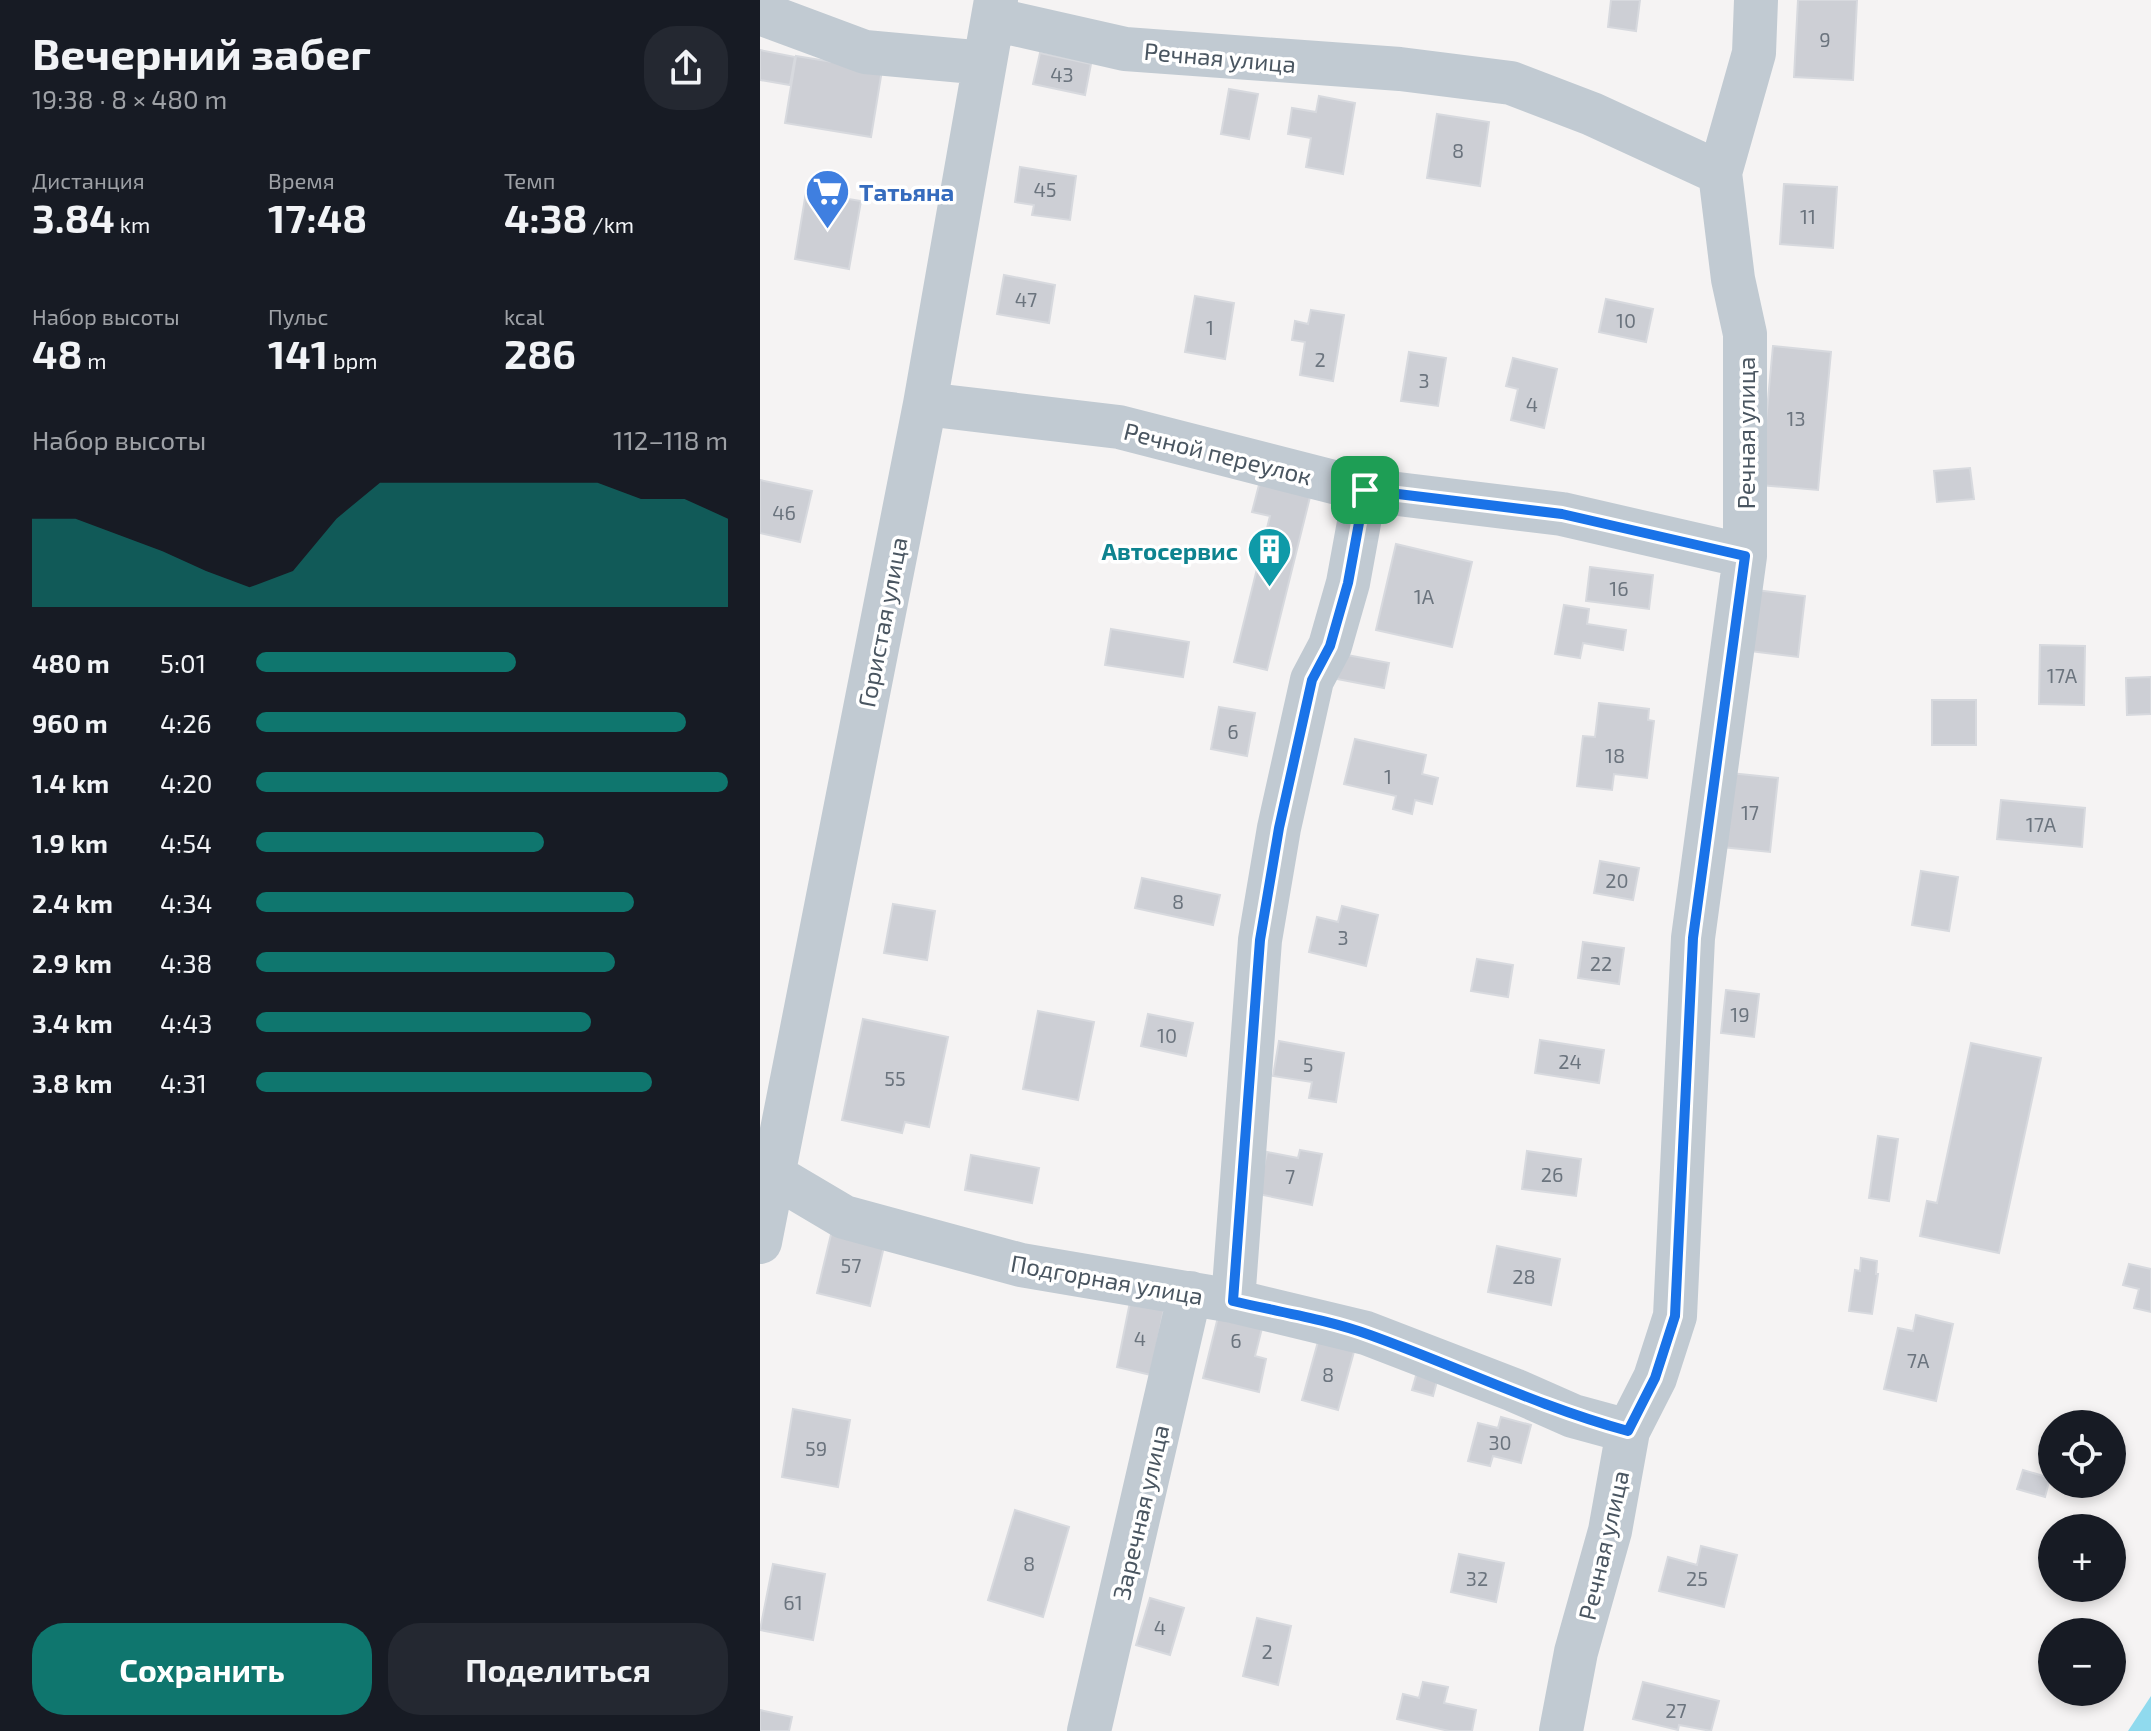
<!DOCTYPE html>
<html lang="ru">
<head>
<meta charset="utf-8">
<style>
  :root { --surface:#171b24; --page:#242831; --text:#f1f3f6; --muted:#9ea1a6; --accent:#0f766e }
  body { margin:0; font-family:"Exo 2",sans-serif; background:var(--page); color:var(--text); height:100vh; display:flex; flex-direction:column; font-size:30px; white-space:nowrap }
  * { box-sizing:border-box; margin:0 }
  p { font-size:26px; color:var(--muted) }
  .icon { flex:none; width:44px; height:44px; fill:none; stroke:currentColor; stroke-width:2; stroke-linecap:round; stroke-linejoin:round }
  .map { position:relative; flex:1; overflow:hidden }
  .details { display:flex; flex-direction:column; background:var(--surface); width:760px }
  .details>* { flex:none }
  .buttons { position:absolute; left:1278px; top:1410px; display:grid; gap:16px }
  .buttons a { display:grid; place-items:center; width:88px; height:88px; border-radius:50%; background:var(--surface); box-shadow:0 4px 12px #0003; font-size:40px }
  .pin { position:absolute; display:grid; place-items:center; width:68px; height:68px; color:#fff; margin:-34px; border-radius:16px; box-shadow:0 4px 12px #0006 }
  .round { display:grid; place-items:center; flex:none; width:84px; height:84px; border-radius:32px; background:var(--page) }
  .headline { display:flex; align-items:center; justify-content:space-between; height:136px; padding:0 32px }
  h1 { font-size:44px; font-weight:700; line-height:60px }
  .stats { display:grid; grid-template-columns:repeat(3,1fr); gap:12px; height:136px; padding:8px 32px }
  .stats div { display:grid; align-content:center }
  .stats b { font-size:40px; font-weight:700 }
  .stats small { font-size:22px; font-weight:400 }
  .stats p { font-size:22px }
  .chart { height:224px; padding:16px 32px }
  .chart p { display:flex; justify-content:space-between }
  .chart svg { width:100%; height:144px; margin-top:8px; fill:var(--accent); opacity:.7 }
  .action { display:flex; gap:16px; margin-top:auto; padding:16px 32px }
  .action a { flex:1; height:92px; border-radius:32px; background:var(--accent); color:#fff; font-size:32px; font-weight:700; line-height:92px; text-align:center }
  .action a+a { background:var(--page); color:var(--text) }
  ul { padding:0 32px; list-style:none; font-size:26px }
  li { display:grid; grid-template-columns:128px 96px 1fr; align-items:center; height:60px }
  li i { height:20px; border-radius:10px; background:var(--accent) }
  main { display:flex; flex:1; min-height:0 }
  .map>svg:first-child { display:block }
</style>
</head>
<body>
<main>
<section class="details">
<div class="headline"><div><h1>Вечерний забег</h1><p>19:38 · 8 × 480 m</p></div><a class="round"><svg class="icon" aria-label="share" viewBox="0 0 24 24"><path d="M12 15V3M7 8l5-5 5 5M5 13v7h14v-7"/></svg></a></div>
<div class="stats">
<div><p>Дистанция</p><b>3.84<small> km</small></b></div>
<div><p>Время</p><b>17:48</b></div>
<div><p>Темп</p><b>4:38<small> /km</small></b></div>
</div>
<div class="stats">
<div><p>Набор высоты</p><b>48<small> m</small></b></div>
<div><p>Пульс</p><b>141<small> bpm</small></b></div>
<div><p>kcal</p><b>286</b></div>
</div>
<div class="chart"><p><span>Набор высоты</span>112–118 m</p>
<svg viewBox="0 0 160 44" preserveAspectRatio="none"><path d="M0 44V17L10 17L20 22L30 27L40 33L50 38L60 33L70 17L80 6L90 6L100 6L110 6L120 6L130 6L140 11L150 11L160 17V44z"/></svg>
</div>
<ul>
<li><b>480 m</b>5:01<i style="width:55%"></i></li>
<li><b>960 m</b>4:26<i style="width:91%"></i></li>
<li><b>1.4 km</b>4:20<i style="width:100%"></i></li>
<li><b>1.9 km</b>4:54<i style="width:61%"></i></li>
<li><b>2.4 km</b>4:34<i style="width:80%"></i></li>
<li><b>2.9 km</b>4:38<i style="width:76%"></i></li>
<li><b>3.4 km</b>4:43<i style="width:71%"></i></li>
<li><b>3.8 km</b>4:31<i style="width:84%"></i></li>
</ul>
<div class="action"><a>Сохранить</a><a>Поделиться</a></div>
</section>
<div class="map">
<svg width="1391" height="1731" viewBox="0 0 1391 1731">
  <rect width="100%" height="100%" fill="#f5f3f3"/>
  <path fill="#90daee" d="M1391,1696V1731H1368Z"/>
  <path fill="#cdcfd5" stroke="#d7d9de" stroke-width="2" d="M851,0H880L876,31L848,27Z
    M1038,0H1097L1093,80L1034,77Z
    M0,50L35,57L30,85L0,80Z
    M280,53L331,64L325,95L273,84Z
    M36,56L122,70L111,137L25,123Z
    M469,89L498,94L489,139L461,134Z
    M559,96L595,103L583,174L546,167L551,138L528,134L532,108L556,112Z
    M677,114L729,122L720,186L667,178Z
    M260,167L316,176L310,220L272,215L274,205L255,202Z
    M1024,184L1077,187L1073,248L1020,244Z
    M46,192L101,201L89,269L35,259Z
    M244,275L295,285L289,323L237,314Z
    M435,296L474,303L465,359L425,352Z
    M846,299L893,309L886,342L839,332Z
    M551,310L584,315L573,381L540,375L545,342L532,340L535,321L548,324Z
    M1013,346L1071,352L1058,490L1000,485Z
    M649,352L686,358L678,406L641,401Z
    M753,358L797,369L784,428L751,420L758,389L746,386Z
    M1210,468L1214,499L1177,502L1174,471Z
    M0,480L52,491L40,542L0,533Z
    M500,481L551,493L507,670L474,662L510,516L492,512Z
    M636,544L712,562L692,647L616,630Z
    M830,567L893,575L889,609L826,601Z
    M996,590L1045,596L1038,657L989,651Z
    M804,605L829,609L827,624L866,630L863,650L823,643L820,658L795,654Z
    M351,629L429,642L423,677L345,665Z
    M1280,645L1325,646L1324,705L1279,704Z
    M582,654L629,663L624,688L577,679Z
    M1391,677V714L1367,715L1366,678Z
    M1172,700H1216V745H1172Z
    M839,703L889,709L888,720L894,721L887,778L854,774L852,790L817,786L823,736L835,737Z
    M459,707L495,713L487,756L451,749Z
    M595,739L666,755L662,774L678,778L672,804L655,800L652,814L633,809L636,796L584,784Z
    M970,773L1018,778L1010,852L962,847Z
    M1241,800L1325,808L1322,847L1237,839Z
    M840,861L879,868L873,900L834,893Z
    M1161,871L1198,877L1189,931L1152,925Z
    M382,878L460,895L453,925L375,908Z
    M133,904L175,911L167,960L124,953Z
    M582,906L618,915L606,966L549,952L557,917L578,922Z
    M823,942L864,948L859,984L818,978Z
    M717,959L753,965L748,997L711,991Z
    M966,990L999,994L994,1037L961,1033Z
    M278,1011L334,1022L318,1100L263,1089Z
    M388,1014L433,1023L426,1056L381,1046Z
    M103,1019L188,1037L169,1127L145,1122L142,1133L82,1120Z
    M780,1040L844,1050L839,1083L775,1073Z
    M519,1041L584,1053L576,1102L549,1098L552,1082L513,1076Z
    M1211,1043L1281,1058L1239,1253L1160,1236L1167,1201L1177,1203Z
    M1118,1136L1138,1139L1129,1201L1109,1198Z
    M540,1150L562,1154L552,1205L498,1194L507,1152L538,1158Z
    M767,1151L821,1159L816,1196L762,1189Z
    M211,1155L279,1168L272,1203L205,1190Z
    M73,1226L126,1238L110,1306L57,1293Z
    M737,1246L800,1259L791,1305L728,1292Z
    M1101,1258L1117,1261L1116,1274H1118L1112,1314L1089,1311L1095,1270L1100,1271Z
    M1369,1264L1391,1269V1312L1374,1308L1379,1289L1363,1285Z
    M370,1302L404,1309L391,1375L357,1367Z
    M459,1313L503,1324L495,1356L506,1359L499,1392L443,1378Z
    M1156,1315L1193,1324L1176,1401L1124,1389L1138,1328L1153,1331Z
    M559,1338L595,1348L578,1410L542,1400Z
    M659,1365L680,1370L673,1396L652,1390Z
    M33,1409L90,1420L78,1487L22,1477Z
    M741,1417L771,1425L761,1463L733,1456L730,1466L708,1461L718,1423L738,1428Z
    M1263,1470L1290,1478L1285,1497L1257,1489Z
    M255,1510L309,1527L283,1617L228,1600Z
    M941,1546L977,1555L964,1607L899,1591L908,1557L937,1565Z
    M699,1554L744,1563L736,1602L691,1592Z
    M13,1564L65,1574L53,1640L0,1630Z
    M390,1598L424,1608L410,1655L376,1645Z
    M497,1618L531,1626L518,1685L483,1676Z
    M663,1682L688,1687L684,1703L716,1710L712,1731H689L637,1719L643,1694L659,1698Z
    M883,1682L959,1701L951,1731L919,1725L918,1730L873,1719Z
    M0,1710L32,1717L29,1731H0Z"/>
  <g fill="none" stroke-linecap="round" stroke-linejoin="round">
    <path stroke="#c1cad2" stroke-width="44" d="M0,13L105,52L225,63
      M233,19L365,49L640,69L751,83L832,114L960,173
      M165,404L359,427L605,490L802,514L985,556
      M13,1175L84,1217L261,1265L473,1301L606,1333L754,1390L813,1416L868,1431
      M0,1242L165,404L236,0
      M473,1301L500,940L519,828L552,680L570,646L588,583L605,490
      M329,1731L430,1293
      M801,1731L816,1652L850,1531L868,1431L895,1378L915,1316L933,938L985,556V334L973,279L960,173L994,53L996,0"/>
  </g>
  <g fill="none" stroke-linecap="round" stroke-linejoin="round">
    <defs>
      <path id="route" d="M605,490L802,514L985,556L933,938L915,1316L895,1378L868,1431C780,1407 696,1366 610,1335C567,1319 518,1312 473,1301L500,940L519,828L552,680L570,646L588,583Z"/>
    </defs>
    <use href="#route" stroke="#fff" stroke-width="16"/>
    <use href="#route" stroke="#1a73e8" stroke-width="10"/>
  </g>
  <defs>
    <symbol id="supermarket-pin" viewBox="-11 -11 22 30"><path d="M0 17L-7.5 6A9.5 9.5 0 1 1 7.5 6Z" fill="#3f7fe0" stroke="#fff"/><path d="M-6-5.5h2.5l.6 2H6L4.5 2H-2.5L-4.4-4H-6ZM-1.5 3.2a1.3 1.3 0 1 0 .1 0ZM3 3.2a1.3 1.3 0 1 0 .1 0Z" fill="#fff"/></symbol>
    <symbol id="building-pin" viewBox="-11 -11 22 30"><path d="M0 17L-7.5 6A9.5 9.5 0 1 1 7.5 6Z" fill="#0f9aa8" stroke="#fff"/><path d="M-4-6H4V6H1V3H-1V6H-4ZM-2.5-4.3h1.7v1.8h-1.7ZM.8-4.3h1.7v1.8H.8ZM-2.5-1h1.7V.8h-1.7ZM.8-1h1.7V.8H.8Z" fill="#fff"/></symbol>
  </defs>
  <g fill-rule="evenodd">
    <use href="#supermarket-pin" x="42" y="166" width="51" height="69"/>
    <use href="#building-pin" x="484" y="524" width="51" height="69"/>
  </g>
  <g text-anchor="middle" dominant-baseline="central" stroke-width="7" stroke-linejoin="round" paint-order="stroke">
    <g font-size="20" fill="#6b747e">
      <text x="1065" y="39">9</text>
      <text x="302" y="74">43</text>
      <text x="698" y="150">8</text>
      <text x="285" y="189">45</text>
      <text x="1048" y="216">11</text>
      <text x="266" y="299">47</text>
      <text x="866" y="320">10</text>
      <text x="450" y="327">1</text>
      <text x="560" y="359">2</text>
      <text x="664" y="380">3</text>
      <text x="772" y="404">4</text>
      <text x="1036" y="418">13</text>
      <text x="24" y="512">46</text>
      <text x="859" y="588">16</text>
      <text x="664" y="596">1А</text>
      <text x="1302" y="675">17А</text>
      <text x="473" y="731">6</text>
      <text x="855" y="755">18</text>
      <text x="628" y="776">1</text>
      <text x="990" y="812">17</text>
      <text x="1281" y="824">17А</text>
      <text x="857" y="880">20</text>
      <text x="418" y="901">8</text>
      <text x="583" y="937">3</text>
      <text x="841" y="963">22</text>
      <text x="980" y="1014">19</text>
      <text x="407" y="1035">10</text>
      <text x="810" y="1061">24</text>
      <text x="548" y="1064">5</text>
      <text x="135" y="1078">55</text>
      <text x="792" y="1174">26</text>
      <text x="530" y="1176">7</text>
      <text x="91" y="1265">57</text>
      <text x="764" y="1276">28</text>
      <text x="380" y="1338">4</text>
      <text x="476" y="1340">6</text>
      <text x="1158" y="1360">7А</text>
      <text x="568" y="1374">8</text>
      <text x="740" y="1442">30</text>
      <text x="56" y="1448">59</text>
      <text x="269" y="1563">8</text>
      <text x="717" y="1578">32</text>
      <text x="937" y="1578">25</text>
      <text x="33" y="1602">61</text>
      <text x="400" y="1627">4</text>
      <text x="507" y="1651">2</text>
      <text x="916" y="1710">27</text>
    </g>
    <g font-size="24" fill="#4a5661" stroke="#fff">
      <text transform="translate(460 57) rotate(5)">Речная улица</text>
      <text transform="translate(985 433) rotate(-90)">Речная улица</text>
      <text transform="translate(458 453) rotate(14)">Речной переулок</text>
      <text transform="translate(122 622) rotate(-79)">Гористая улица</text>
      <text transform="translate(347 1279) rotate(10)">Подгорная улица</text>
      <text transform="translate(380 1512) rotate(-77)">Заречная улица</text>
      <text transform="translate(843 1545) rotate(-77)">Речная улица</text>
    </g>
    <g font-size="24" font-weight="bold" fill="#366cbe" stroke="#fff" text-anchor="start">
      <text x="99" y="191">Татьяна</text>
    </g>
    <g font-size="24" font-weight="bold" fill="#0d838f" stroke="#fff" text-anchor="end">
      <text x="478" y="550">Автосервис</text>
    </g>
  </g>
</svg>
<div class="buttons">
<a><svg class="icon" aria-label="locate" viewBox="0 0 24 24"><circle cx="12" cy="12" r="6"/><path d="M12 2v4M12 18v4M2 12h4M18 12h4"/></svg></a>
<a>+</a>
<a>−</a>
</div>
<div class="pin" style="left:605px;top:490px;background:#1e9e55"><svg class="icon" aria-label="arrive" viewBox="0 0 24 24"><path d="M6 21V4h12l-3 4 3 4H6"/></svg></div>
</div>
</main>
</body>
</html>
